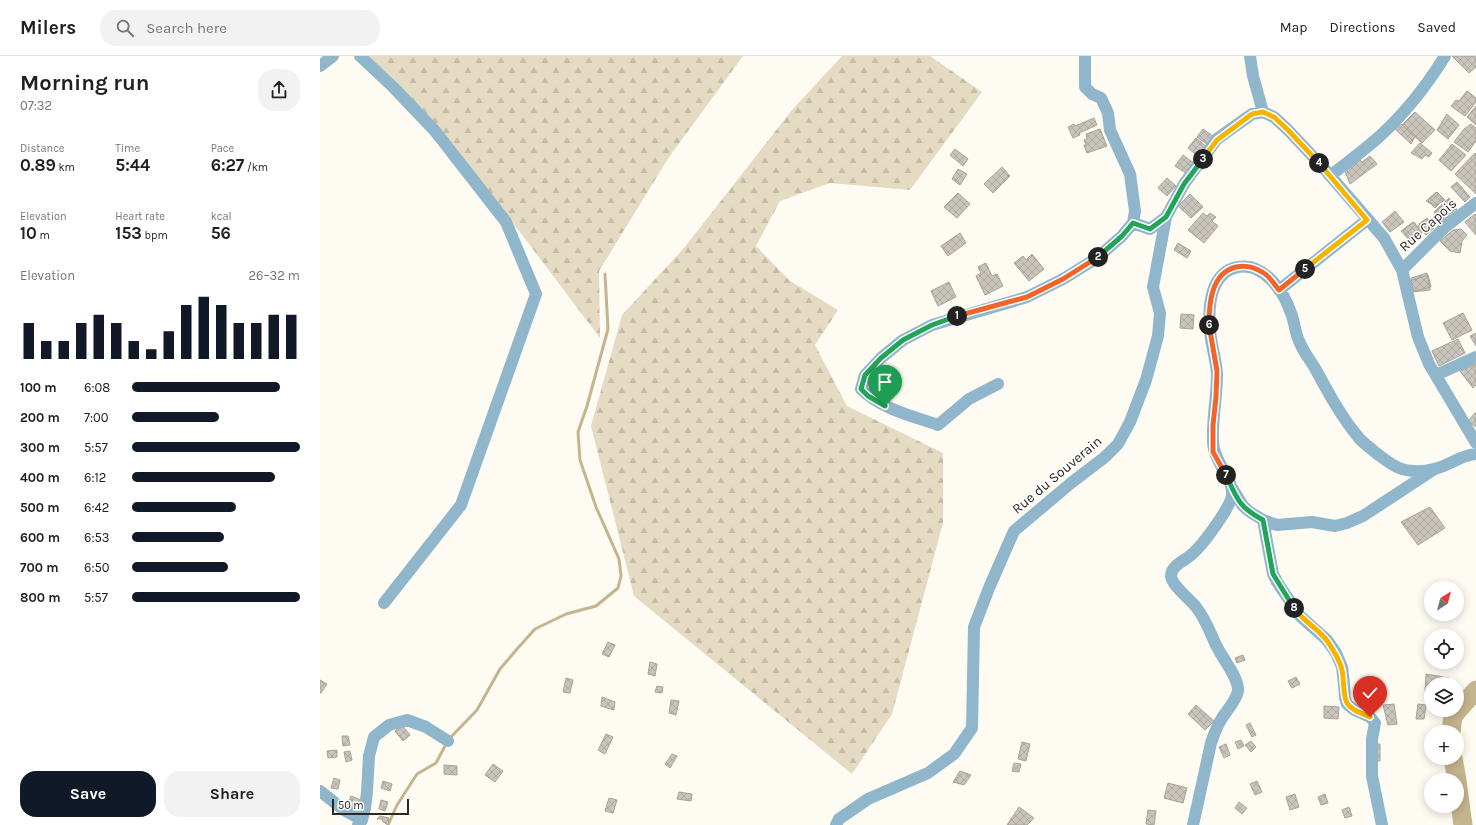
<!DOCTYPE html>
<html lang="en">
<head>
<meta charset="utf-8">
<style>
  :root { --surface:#fff; --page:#f2f2f2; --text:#202124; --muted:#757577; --line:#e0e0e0; --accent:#111827 }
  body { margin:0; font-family:Karla,sans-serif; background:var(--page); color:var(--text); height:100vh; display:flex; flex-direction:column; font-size:15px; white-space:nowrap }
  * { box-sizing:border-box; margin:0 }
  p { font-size:13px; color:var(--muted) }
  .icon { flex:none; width:22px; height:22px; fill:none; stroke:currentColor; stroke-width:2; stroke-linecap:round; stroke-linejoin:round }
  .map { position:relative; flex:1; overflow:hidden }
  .drawer { display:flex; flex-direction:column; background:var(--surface); width:320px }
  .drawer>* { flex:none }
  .needle { width:26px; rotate:36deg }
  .fabs { position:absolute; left:1104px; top:525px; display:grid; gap:8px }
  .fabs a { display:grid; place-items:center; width:40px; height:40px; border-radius:50%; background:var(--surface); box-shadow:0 2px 10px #0003; font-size:20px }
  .scale { position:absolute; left:12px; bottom:10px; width:77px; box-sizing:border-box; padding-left:4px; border:2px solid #2a2825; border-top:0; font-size:11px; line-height:14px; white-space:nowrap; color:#2a2825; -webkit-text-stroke:3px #fff; paint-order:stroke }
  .pin { position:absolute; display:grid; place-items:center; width:34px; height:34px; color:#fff; margin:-41px -17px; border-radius:50% 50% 50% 0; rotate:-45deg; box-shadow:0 0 4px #0007 }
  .pin .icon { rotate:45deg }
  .km { position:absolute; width:20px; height:20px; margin:-10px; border-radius:50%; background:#222; color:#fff; font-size:11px; line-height:20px; text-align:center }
  .round { display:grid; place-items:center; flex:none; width:42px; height:42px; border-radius:16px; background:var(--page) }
  .overview { display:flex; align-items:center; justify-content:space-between; height:68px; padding:0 20px }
  h1 { font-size:22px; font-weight:700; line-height:30px }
  .stats { display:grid; grid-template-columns:repeat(3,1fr); gap:6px; height:68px; padding:4px 20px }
  .stats div { display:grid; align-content:center }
  .stats b { font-size:17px; font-weight:700 }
  .stats small { font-size:11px; font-weight:400 }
  .stats p { font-size:11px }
  .chart { height:112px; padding:8px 20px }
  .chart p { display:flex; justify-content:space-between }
  .chart svg { width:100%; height:72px; margin-top:4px; stroke:var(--accent); stroke-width:6 }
  .action { display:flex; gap:8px; margin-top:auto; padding:8px 20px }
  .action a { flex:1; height:46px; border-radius:16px; background:var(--accent); color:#fff; font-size:16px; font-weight:700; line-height:46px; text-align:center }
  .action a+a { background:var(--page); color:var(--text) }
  ul { padding:0 20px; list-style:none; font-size:13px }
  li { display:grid; grid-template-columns:64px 48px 1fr; align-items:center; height:30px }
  li i { height:10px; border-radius:5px; background:var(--accent) }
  header { display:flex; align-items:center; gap:24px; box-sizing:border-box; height:56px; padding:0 20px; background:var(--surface); border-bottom:1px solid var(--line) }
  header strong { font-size:19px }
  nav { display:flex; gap:22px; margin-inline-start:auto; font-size:14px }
  .search { width:280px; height:36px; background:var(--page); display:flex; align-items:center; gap:10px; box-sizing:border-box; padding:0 14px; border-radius:16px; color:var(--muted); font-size:15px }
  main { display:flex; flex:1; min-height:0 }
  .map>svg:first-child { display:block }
</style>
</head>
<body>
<header>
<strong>Milers</strong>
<div class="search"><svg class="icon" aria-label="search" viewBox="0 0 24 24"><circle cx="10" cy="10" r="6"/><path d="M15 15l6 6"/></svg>Search here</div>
<nav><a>Map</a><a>Directions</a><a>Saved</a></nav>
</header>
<main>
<section class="drawer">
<div class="overview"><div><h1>Morning run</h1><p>07:32</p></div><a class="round"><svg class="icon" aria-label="share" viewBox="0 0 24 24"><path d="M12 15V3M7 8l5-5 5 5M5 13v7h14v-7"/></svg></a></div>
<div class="stats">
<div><p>Distance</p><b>0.89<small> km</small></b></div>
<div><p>Time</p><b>5:44</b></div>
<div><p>Pace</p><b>6:27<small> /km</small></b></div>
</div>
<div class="stats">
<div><p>Elevation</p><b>10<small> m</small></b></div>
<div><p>Heart rate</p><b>153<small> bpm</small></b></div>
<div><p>kcal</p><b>56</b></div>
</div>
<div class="chart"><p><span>Elevation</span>26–32 m</p>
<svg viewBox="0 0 160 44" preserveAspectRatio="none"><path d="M5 44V22M15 44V33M25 44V33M35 44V22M45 44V17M55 44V22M65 44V33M75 44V38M85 44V27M95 44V11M105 44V6M115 44V11M125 44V22M135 44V22M145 44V17M155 44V17"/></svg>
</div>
<ul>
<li><b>100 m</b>6:08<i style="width:88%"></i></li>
<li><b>200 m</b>7:00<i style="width:52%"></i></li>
<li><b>300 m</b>5:57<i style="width:100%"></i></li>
<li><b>400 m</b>6:12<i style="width:85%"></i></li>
<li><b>500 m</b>6:42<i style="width:62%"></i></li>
<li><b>600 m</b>6:53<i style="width:55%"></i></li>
<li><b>700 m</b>6:50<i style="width:57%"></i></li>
<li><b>800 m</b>5:57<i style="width:100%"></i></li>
</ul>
<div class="action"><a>Save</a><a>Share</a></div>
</section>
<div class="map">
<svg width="1156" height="769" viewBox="0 0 1156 769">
  <defs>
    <pattern id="forest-firs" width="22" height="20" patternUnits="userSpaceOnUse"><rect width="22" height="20" fill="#e5dbc3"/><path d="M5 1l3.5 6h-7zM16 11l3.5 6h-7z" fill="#c5bca7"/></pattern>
    <pattern id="building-cross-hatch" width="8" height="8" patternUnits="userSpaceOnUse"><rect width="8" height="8" fill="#c9c5bc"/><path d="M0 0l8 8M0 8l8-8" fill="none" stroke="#ada9a1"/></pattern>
  </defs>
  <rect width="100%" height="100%" fill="#fefbf3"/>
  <path fill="url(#forest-firs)" d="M46,0H423L349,101L279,215L280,282L172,139Z
    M522,0H610L662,36L590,134L510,127L460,145L436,190L470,225L518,254L495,289L527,350L623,397V467L572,658L532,718L314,540L271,370L302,259L364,192L472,54Z"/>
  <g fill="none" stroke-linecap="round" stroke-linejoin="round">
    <path stroke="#c5b58e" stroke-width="3" d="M129,683L157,654L180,613L197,593L215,573L246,558L276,550L298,532L301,520L299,503L276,451L260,404L258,376L267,350L288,273L285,218
      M68,769L77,749L97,718L116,707L126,688"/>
    <path stroke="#c5b58e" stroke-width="19" d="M1131,676L1133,660L1156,634
      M1133,702L1137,724
      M1137,725L1143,769"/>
  </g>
  <path fill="url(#building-cross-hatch)" stroke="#a7a39a" d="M1132,0H1156V11L1149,17Z
    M1147,35L1156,42V46L1145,60L1131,50L1136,44L1139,45Z
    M1156,50V69L1147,61Z
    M1095,56L1115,74L1102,87L1082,69Z
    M1127,58L1139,69L1128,83L1117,74Z
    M774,62L777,69L759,77L760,79L753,82L748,71L754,68L755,70Z
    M1080,67L1095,81L1091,88L1075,73Z
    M1151,68L1156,72V85L1148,96L1134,86L1144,73Z
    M780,73L787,90L767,97L764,89H766L764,84L767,83L766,78Z
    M883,73L897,83L891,91L877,81Z
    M876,82L888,92L880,102L868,92Z
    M1100,87L1112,97L1109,101L1105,99L1102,103L1091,97Z
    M1132,88L1146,99L1131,115L1119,104Z
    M635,93L648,103L643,110L630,99Z
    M1155,97L1156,98V138L1135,118Z
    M863,99L875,108L867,118L855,110Z
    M1050,100L1057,108L1030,128L1024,113L1039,102L1042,106Z
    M682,111L690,120L673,137L664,128Z
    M638,113L647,118L640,129L632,123Z
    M847,122L856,130L847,140L838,132Z
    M1137,126L1150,141L1145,146L1131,131Z
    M1116,136L1121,140L1123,144L1115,152L1111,148L1106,145Z
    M1117,136L1125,144L1115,150L1108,145Z
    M638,137L650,148L637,162L624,151Z
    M870,138L883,151L871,162L858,150Z
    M1129,142L1139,157L1123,168L1115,155Z
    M1128,144L1137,155L1122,166L1114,156Z
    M1075,155L1084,166L1070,176L1062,166Z
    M883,157L887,160L890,157L896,161L892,165L898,170L884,187L868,174Z
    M1155,158L1156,159V179L1145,166Z
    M1107,162L1114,171L1106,177L1099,168Z
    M1106,163L1111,166L1114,172L1106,179L1098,170Z
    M1093,166L1101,176L1090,185L1081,175Z
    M1094,166L1102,177L1091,185L1083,174Z
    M1141,173L1147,179L1142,185L1140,197L1130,195L1120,185L1133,174Z
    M640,177L646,187L628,200L621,190Z
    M858,187L871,195L867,202L854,194Z
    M712,198L724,213L709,225L694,207L703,200L706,204Z
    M666,207L672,220L677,218L683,230L665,239L656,220L661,217L658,211Z
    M1107,217L1110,234L1092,236L1091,222Z
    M1108,219L1111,231L1094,235L1090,225Z
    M629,226L636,241L618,250L611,235Z
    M1143,257L1152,274L1132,284L1123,267Z
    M861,258L874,259L873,273L860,272Z
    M1156,277V290L1150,280Z
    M1138,283L1145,297L1119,310L1112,295Z
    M1156,308V329L1153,332L1140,315Z
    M1156,356V371L1148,365Z
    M1110,451L1125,472L1098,489L1081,466Z
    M288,586L295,589L289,601L282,598Z
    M923,599L925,604L917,607L915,602Z
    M330,606L337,608L335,620L328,618Z
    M1106,618L1129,622L1128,628H1111V638L1105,635Z
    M976,621L980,628L972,632L968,625Z
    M246,622L253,624L250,637L243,636Z
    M0,624L7,628L1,637H0Z
    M337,630L343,631L342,637L335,636Z
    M282,641L295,646L294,654L281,650Z
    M351,644L359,645L356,659L349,657Z
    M1074,648L1077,668L1068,669L1063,649Z
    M1098,648L1106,649L1104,663H1096Z
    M876,649L894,665L885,674L868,658Z
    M1004,650L1019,651L1018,663L1004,662Z
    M930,667L936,679L932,681L926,669Z
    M82,669L90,679L83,685L75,675Z
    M286,678L293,681L285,698L278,694Z
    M22,680H28L30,689L23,690Z
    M921,684L924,690L918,693L915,686Z
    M931,685L936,691L931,696L925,689Z
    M702,686L710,688L706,705L698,703Z
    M906,688L910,699L904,702L899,691Z
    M1054,688H1060V705H1051Z
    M17,694V701L8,702L7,695Z
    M30,695L32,704L26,706L24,696Z
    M352,698L357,700L350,712L345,708Z
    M694,707L701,708L699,716L692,715Z
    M173,708L183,715L175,726L165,719Z
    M124,709L137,710V719L124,718Z
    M640,715L651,719L644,729L633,726Z
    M14,722L20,724L18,733L11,732Z
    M63,725L72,728L70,735L61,732Z
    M937,725L942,736L935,739L930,728Z
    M848,727L867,732L863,747L844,742Z
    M359,736L372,738L371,745L357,743Z
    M975,738L979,751L970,754L966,741Z
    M1005,738L1008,747L1001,749L998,741Z
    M31,740L41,744L35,756L25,752Z
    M289,742L297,744L293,757L285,755Z
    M61,744L68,746L65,755L59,753Z
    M919,746L927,752L922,758L915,752Z
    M699,751L714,762L707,769H687Z
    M1029,751L1032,760L1025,762L1022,754Z
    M828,754L836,755L834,769L826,768Z
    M60,760L69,762L68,769L62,765L63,763H57Z"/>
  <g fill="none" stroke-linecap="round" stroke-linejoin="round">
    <path stroke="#8fb6cb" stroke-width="12" d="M40,0L74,32L115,75L186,166L216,238L141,449L64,547
      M765,0V31L772,38L781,42L788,57L790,74L810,118L815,155L813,167L830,173L846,161
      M930,0L933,20L943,56
      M0,10L13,0
      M1010,120C1027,106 1045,94 1061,79C1086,56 1107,29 1125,0
      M1082,214L1124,172L1156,147
      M959,234L1047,164
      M1116,319L1156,301
      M678,328L649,343L618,369C593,360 561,353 541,333L545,319L561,302L583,284L612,269L707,241L743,223L777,202L802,180L813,167
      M912,432L923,450L930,456L943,464L957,469L992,466L1015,470L1027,467L1043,460L1113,414
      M943,464L953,518L957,526L980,560L1007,584L1016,597L1022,611L1024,628L1025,642L1027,648L1033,653L1050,661L1055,667L1052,683V720L1062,769
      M0,735L24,754L42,764
      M38,769L42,764L45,752L47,736L49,700L54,681L69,669L87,664L106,671L128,685
      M516,769L519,763L548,743L608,717L634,698L652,672L654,571L669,532L694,475L751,427L785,401L798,388L810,366L826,324L838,280L840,257L833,231L846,161L864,128L897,83L932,58L943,56L954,61L968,74L1000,108L1064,182L1082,214L1098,281L1109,308L1156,387
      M873,769L891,687C894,678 897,670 902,662C907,654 916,645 918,635C919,622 903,603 897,591C890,577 886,563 876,551C870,543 852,530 851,520C851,509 865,505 872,498C882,490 911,451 912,439C914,422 893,406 893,385C892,363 897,341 897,318C896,303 891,289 890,274C888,251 890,216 918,211C944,206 964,236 971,257C975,267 975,278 980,287C984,297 991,305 996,314C1009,338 1022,362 1039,382C1044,388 1051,392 1056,397C1063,402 1071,409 1079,412C1089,416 1103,416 1114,413C1129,410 1140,399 1156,398"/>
  </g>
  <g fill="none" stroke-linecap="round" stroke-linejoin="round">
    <defs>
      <path id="split-1" d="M565,350L548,340L541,333L545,319L561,302L583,284L612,269L637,260"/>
      <path id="split-2" d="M637,260L707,241L743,223L778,201"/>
      <path id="split-3" d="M778,201L802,180L813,167L830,173L846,161L864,128L883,103"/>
      <path id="split-4" d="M883,103L897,84L932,58L943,56L954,61L968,74L999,107"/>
      <path id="split-5" d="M985,213L1047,164L999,107"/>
      <path id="split-6" d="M889,269C889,248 891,217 916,211C925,209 934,211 942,216C949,219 954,228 959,234L985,213"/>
      <path id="split-7" d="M889,269L897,315L896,341L893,369V396L906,419"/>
      <path id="split-8" d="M906,419C917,443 919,451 943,464L953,518L974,552"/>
      <path id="split-9" d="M974,552C983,565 999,573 1008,586C1014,595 1020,604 1022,614C1024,622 1023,641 1027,647C1032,655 1042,657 1050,661"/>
    </defs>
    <use href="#split-1" stroke="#fff" stroke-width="8"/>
    <use href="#split-2" stroke="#fff" stroke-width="8"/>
    <use href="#split-3" stroke="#fff" stroke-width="8"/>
    <use href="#split-4" stroke="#fff" stroke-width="8"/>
    <use href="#split-5" stroke="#fff" stroke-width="8"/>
    <use href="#split-6" stroke="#fff" stroke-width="8"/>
    <use href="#split-7" stroke="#fff" stroke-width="8"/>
    <use href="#split-8" stroke="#fff" stroke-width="8"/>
    <use href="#split-9" stroke="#fff" stroke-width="8"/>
    <use href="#split-1" stroke="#22a559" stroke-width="5"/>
    <use href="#split-2" stroke="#f0652b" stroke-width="5"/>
    <use href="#split-3" stroke="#22a559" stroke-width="5"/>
    <use href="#split-4" stroke="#f5b400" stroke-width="5"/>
    <use href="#split-5" stroke="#f5b400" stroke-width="5"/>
    <use href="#split-6" stroke="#f0652b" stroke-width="5"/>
    <use href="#split-7" stroke="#f0652b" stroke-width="5"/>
    <use href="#split-8" stroke="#22a559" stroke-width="5"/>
    <use href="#split-9" stroke="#f5b400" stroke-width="5"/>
  </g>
  <g text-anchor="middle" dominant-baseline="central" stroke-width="3" stroke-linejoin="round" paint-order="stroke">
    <g font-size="14" fill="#2a2825" stroke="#fff">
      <text transform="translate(1108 169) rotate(-42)">Rue Capois</text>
      <text transform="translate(737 419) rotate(-40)">Rue du Souverain</text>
    </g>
  </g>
</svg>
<div class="fabs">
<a><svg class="needle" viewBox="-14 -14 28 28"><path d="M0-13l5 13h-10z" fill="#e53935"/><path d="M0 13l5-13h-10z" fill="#757577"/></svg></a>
<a><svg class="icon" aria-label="locate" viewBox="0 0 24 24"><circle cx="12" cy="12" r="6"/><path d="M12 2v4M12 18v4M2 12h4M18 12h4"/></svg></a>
<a><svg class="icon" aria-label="layers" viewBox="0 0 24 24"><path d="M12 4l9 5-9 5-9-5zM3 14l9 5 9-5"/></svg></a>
<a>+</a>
<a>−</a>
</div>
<div class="scale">50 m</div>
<div class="pin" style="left:565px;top:350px;background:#1e9e55"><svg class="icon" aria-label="arrive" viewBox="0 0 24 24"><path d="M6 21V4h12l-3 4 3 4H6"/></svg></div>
<div class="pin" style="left:1050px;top:661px;background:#d93025"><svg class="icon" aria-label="check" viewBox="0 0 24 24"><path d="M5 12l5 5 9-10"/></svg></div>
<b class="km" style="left:637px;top:260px">1</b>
<b class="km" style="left:778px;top:201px">2</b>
<b class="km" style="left:883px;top:103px">3</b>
<b class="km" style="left:999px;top:107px">4</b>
<b class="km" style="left:985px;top:213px">5</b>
<b class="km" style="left:889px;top:269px">6</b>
<b class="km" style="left:906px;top:419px">7</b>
<b class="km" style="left:974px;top:552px">8</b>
</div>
</main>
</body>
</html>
